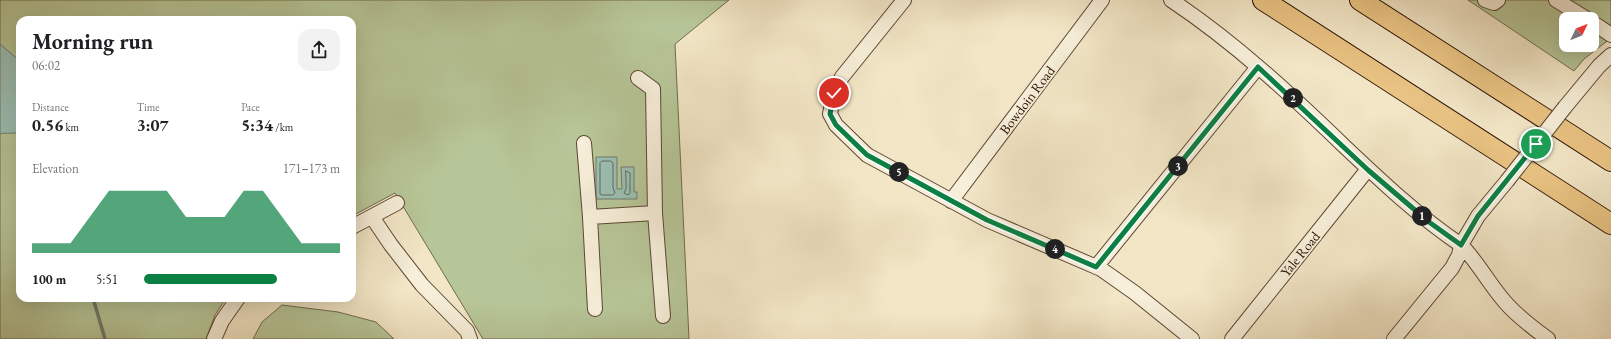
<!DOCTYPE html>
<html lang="en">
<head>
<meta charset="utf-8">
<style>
  :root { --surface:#fff; --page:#f2f2f2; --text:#202124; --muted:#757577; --accent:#0b8043 }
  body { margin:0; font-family:"EB Garamond",serif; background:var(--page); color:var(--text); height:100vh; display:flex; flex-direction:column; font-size:15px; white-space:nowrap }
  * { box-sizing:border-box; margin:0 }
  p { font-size:13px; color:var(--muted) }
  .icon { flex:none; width:22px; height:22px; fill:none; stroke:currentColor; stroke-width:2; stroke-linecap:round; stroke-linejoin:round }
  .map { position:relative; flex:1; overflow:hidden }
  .side { position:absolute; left:16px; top:16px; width:340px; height:286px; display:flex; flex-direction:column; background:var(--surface); border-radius:12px; box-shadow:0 4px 16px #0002 }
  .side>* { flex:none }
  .needle { width:26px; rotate:47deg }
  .tools { position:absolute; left:1559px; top:12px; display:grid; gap:8px }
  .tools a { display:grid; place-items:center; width:40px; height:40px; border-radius:8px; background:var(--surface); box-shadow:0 4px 16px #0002; font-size:20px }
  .pin { position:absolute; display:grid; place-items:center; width:34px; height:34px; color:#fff; margin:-17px; border:2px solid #fff; border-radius:50%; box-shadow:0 1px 4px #0007 }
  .km { position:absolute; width:20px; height:20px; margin:-10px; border-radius:50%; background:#222; color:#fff; font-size:11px; line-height:20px; text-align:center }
  .round { display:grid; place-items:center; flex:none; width:42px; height:42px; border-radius:12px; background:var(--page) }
  .summary { display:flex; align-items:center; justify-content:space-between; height:68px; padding:0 16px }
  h1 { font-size:22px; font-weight:700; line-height:30px }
  .stats { display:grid; grid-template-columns:repeat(3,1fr); gap:6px; height:68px; padding:4px 16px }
  .stats div { display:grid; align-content:center }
  .stats b { font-size:17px; font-weight:700 }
  .stats small { font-size:11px; font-weight:400 }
  .stats p { font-size:11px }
  .chart { height:112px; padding:8px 16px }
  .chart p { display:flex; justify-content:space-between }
  .chart svg { width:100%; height:72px; margin-top:4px; fill:var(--accent); opacity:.7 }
  ul { padding:0 16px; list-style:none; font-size:13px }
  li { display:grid; grid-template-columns:64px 48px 1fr; align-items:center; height:30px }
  li i { height:10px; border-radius:5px; background:var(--accent) }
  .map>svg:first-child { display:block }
</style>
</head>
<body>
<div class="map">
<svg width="1611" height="339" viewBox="0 0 1611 339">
  <rect width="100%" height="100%" fill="#f2e6c6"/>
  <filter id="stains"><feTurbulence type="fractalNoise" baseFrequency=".005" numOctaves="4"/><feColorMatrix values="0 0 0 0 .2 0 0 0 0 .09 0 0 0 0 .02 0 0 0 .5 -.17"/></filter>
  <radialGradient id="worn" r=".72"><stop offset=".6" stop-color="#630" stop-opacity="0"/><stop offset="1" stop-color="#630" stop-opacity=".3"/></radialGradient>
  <path fill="#b7c698" stroke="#706b4d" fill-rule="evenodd" d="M0,0H729L675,44L689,339H483L395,193L352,216V20H20V298H226L215,315L206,339H0Z
    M1468,0H1611V38L1584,59L1574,71ZM1566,19H1592V45H1566Z
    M282,305L338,312L376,322L394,339H253L262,322Z"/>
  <path fill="#9bc0b5" stroke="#6e7a6d" d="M0,44L20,61V131C15,135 6,132 0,134Z
    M596,157H617V189H622L621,167H634V192H637V199H596Z"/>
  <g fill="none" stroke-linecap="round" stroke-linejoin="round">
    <path stroke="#62685c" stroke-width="1" d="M602,161H611L613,163V188L615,193L613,195H602L600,194V163Z
      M626,171L630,173V193L628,195L624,193L626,189Z"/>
    <path stroke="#6e7a6d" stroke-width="3.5" d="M93,298L105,339"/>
    <defs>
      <path id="minor" d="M904,0L842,77L834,93L830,114L836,125L867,155L987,220L1101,269L1135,293L1192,339
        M1171,0C1234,42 1289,93 1343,145C1380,180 1418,216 1461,245L1459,255L1452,268L1394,339
        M1485,0L1494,3L1498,0
        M1556,0L1587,19
        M1592,22L1611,35
        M1565,107L1599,66L1611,55
        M584,143L590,217L655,213L653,89L638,78
        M1507,181L1478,216L1461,245C1478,262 1489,284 1505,302C1517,316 1533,328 1548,339
        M951,201L1102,0
        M655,213L663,316
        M372,217L391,245L422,285L467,331L470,339
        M590,217L595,309
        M352,227L397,203
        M1096,267L1258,67
        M214,339L222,321L238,298
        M1232,339L1368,169"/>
      <path id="highway" d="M1263,0L1611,224
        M1360,0L1611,161"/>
    </defs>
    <use href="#minor" stroke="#5c4633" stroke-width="16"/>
    <use href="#highway" stroke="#2a1002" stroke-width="22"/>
    <use href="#minor" stroke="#f7efda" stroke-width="14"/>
    <use href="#highway" stroke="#e9c383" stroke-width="20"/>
    <defs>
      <path id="minor-bridge" d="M1507,181L1565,107"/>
    </defs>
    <use href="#minor-bridge" stroke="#5c4633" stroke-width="16" stroke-linecap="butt"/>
    <use href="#minor-bridge" stroke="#f7efda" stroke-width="14"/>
  </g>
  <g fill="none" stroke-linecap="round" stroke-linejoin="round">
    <defs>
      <path id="route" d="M834,93L830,114L836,125L867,155L987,220L1096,267L1258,67L1368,170L1429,222L1461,245L1478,216L1536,144"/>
    </defs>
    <use href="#route" stroke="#fff" stroke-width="8"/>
    <use href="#route" stroke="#0b8043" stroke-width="5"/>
  </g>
  <g text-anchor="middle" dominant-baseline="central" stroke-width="3.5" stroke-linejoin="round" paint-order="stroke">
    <g font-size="14" fill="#2a1002" stroke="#f7efda">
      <text transform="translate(1027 100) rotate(-53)">Bowdoin Road</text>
      <text transform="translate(1300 254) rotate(-51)">Yale Road</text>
    </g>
  </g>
  <rect width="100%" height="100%" filter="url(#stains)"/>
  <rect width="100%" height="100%" fill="url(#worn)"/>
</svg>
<div class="tools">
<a><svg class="needle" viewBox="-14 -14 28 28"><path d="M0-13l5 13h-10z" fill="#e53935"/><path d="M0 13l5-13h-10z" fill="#757577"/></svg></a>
</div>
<div class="pin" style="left:1536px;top:144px;background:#1e9e55"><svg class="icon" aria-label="arrive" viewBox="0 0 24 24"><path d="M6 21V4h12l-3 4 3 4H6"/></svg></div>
<div class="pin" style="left:834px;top:93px;background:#d93025"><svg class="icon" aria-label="check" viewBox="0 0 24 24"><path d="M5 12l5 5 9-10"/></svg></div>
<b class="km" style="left:1422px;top:216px">1</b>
<b class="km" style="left:1293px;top:98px">2</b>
<b class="km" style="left:1178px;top:166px">3</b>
<b class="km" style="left:1055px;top:249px">4</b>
<b class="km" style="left:899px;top:172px">5</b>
<section class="side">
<div class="summary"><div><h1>Morning run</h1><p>06:02</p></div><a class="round"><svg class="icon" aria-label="share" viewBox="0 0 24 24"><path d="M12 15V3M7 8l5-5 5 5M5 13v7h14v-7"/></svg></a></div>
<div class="stats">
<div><p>Distance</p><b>0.56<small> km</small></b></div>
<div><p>Time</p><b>3:07</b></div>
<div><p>Pace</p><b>5:34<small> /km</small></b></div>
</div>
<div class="chart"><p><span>Elevation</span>171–173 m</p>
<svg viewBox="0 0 160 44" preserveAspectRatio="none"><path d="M0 44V38L10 38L20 38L30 22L40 6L50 6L60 6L70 6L80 22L90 22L100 22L110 6L120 6L130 22L140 38L150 38L160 38V44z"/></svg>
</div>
<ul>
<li><b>100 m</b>5:51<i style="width:68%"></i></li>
</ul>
</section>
</div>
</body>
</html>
